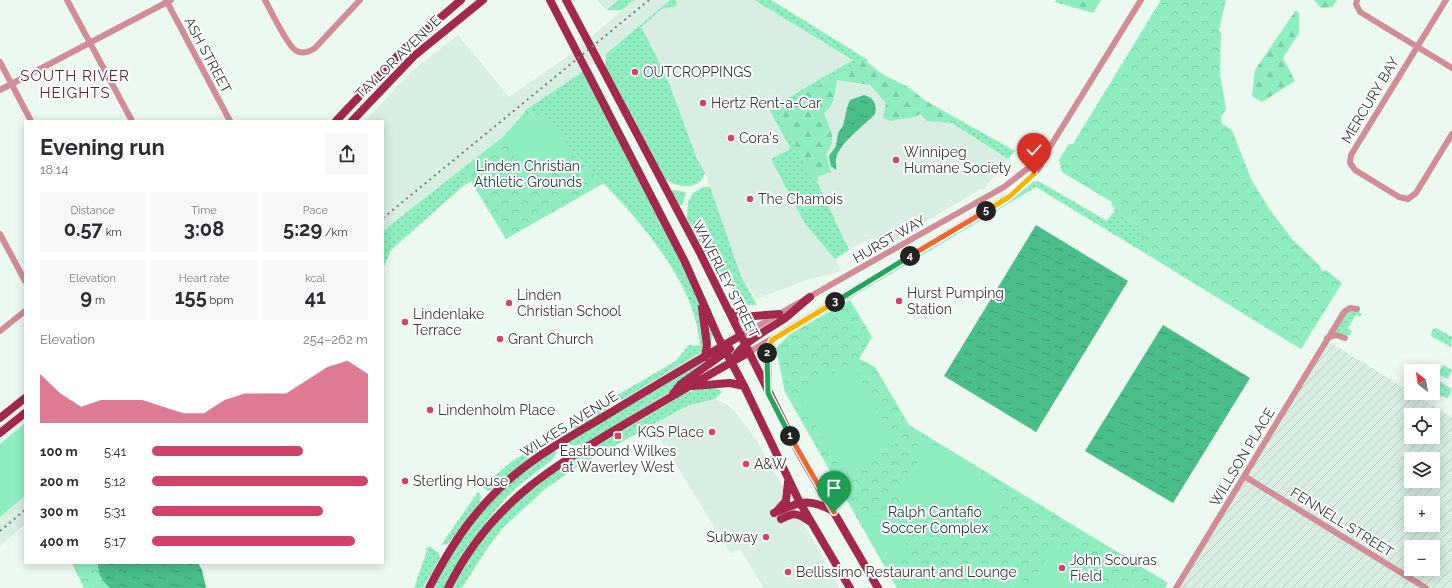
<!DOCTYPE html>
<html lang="en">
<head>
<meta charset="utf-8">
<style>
  :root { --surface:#fff; --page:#f7f7f7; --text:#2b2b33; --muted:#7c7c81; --accent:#d14268 }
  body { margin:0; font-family:Raleway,sans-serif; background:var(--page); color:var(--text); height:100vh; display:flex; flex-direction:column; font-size:15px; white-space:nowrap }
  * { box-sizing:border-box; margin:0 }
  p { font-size:13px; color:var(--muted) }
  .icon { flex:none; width:22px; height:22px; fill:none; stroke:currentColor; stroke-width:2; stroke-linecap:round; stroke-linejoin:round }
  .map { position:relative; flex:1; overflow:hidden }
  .drawer { position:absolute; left:24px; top:120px; width:360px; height:444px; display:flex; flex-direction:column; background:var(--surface); border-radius:0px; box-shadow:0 2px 10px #0003 }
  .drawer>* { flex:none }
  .needle { width:26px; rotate:329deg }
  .controls { position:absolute; left:1404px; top:364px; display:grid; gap:8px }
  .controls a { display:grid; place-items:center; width:36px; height:36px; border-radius:0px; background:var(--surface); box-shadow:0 2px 10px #0003; font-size:20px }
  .pin { position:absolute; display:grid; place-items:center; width:34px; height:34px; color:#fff; margin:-41px -17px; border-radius:50% 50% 50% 0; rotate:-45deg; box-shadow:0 0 4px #0007 }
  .pin .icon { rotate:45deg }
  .km { position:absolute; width:20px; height:20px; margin:-10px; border-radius:50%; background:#222; color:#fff; font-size:11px; line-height:20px; text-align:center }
  .round { display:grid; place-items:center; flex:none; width:42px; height:42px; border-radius:0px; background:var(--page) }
  .head { display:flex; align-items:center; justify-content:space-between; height:68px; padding:0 16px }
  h1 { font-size:22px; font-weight:700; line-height:30px }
  .stats { display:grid; grid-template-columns:repeat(3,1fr); gap:6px; height:68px; padding:4px 16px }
  .stats div { display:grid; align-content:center; border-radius:0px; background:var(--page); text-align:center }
  .stats b { font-size:20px; font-weight:700 }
  .stats small { font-size:11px; font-weight:400 }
  .stats p { font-size:11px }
  .chart { height:112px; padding:8px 16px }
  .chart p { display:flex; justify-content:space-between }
  .chart svg { width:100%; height:72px; margin-top:4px; fill:var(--accent); opacity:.7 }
  ul { padding:0 16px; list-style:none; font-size:13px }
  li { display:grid; grid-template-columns:64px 48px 1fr; align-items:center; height:30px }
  li i { height:10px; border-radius:5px; background:var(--accent) }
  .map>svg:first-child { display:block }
</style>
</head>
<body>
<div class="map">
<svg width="1452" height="588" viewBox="0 0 1452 588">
  <defs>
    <pattern id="industrial-furrows" width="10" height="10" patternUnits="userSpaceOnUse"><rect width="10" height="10" fill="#d8eee2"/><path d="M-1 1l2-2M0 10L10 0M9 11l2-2" fill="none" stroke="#bacdc3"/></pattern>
    <pattern id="grass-dots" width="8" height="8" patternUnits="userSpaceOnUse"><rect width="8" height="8" fill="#8eeebf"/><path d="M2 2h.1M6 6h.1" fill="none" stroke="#7bcda5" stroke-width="1.8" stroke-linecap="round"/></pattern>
    <pattern id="forest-firs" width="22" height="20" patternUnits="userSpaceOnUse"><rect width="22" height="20" fill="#8eeebf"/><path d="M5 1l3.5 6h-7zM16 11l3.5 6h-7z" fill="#7bcda5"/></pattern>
    <pattern id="park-crowns" width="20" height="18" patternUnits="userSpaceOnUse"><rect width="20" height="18" fill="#8eeebf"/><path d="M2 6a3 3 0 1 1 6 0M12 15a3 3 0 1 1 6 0" fill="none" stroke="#7bcda5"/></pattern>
    <pattern id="water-ripples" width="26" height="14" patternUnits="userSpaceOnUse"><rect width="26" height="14" fill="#49bd8a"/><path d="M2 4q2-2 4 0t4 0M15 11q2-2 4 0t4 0" fill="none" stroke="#3e9b72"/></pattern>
  </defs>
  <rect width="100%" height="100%" fill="#ebf9f1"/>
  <path fill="#d8eee2" d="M597,0H619L606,10Z
    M634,0H670L595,63L523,112L503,137L383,231V121H365L411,72L458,35L509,97L574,52Z
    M675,0H754L854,60L1008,159L984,189H981L916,227L901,240L869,239L849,250L791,149L772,159L805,224L833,255L841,271L807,280L756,299L741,276L706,176L697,159L666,75L641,27L662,9L677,6Z
    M715,399L725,403L735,412L755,438L840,588H764L740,549L731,554L652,425L687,406Z
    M25,496V524L0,546V517Z"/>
  <path fill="url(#industrial-furrows)" fill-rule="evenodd" d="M1326,340L1452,417V588H1176ZM1411,415H1433V437H1411ZM1411,459H1433V481H1411ZM1411,503H1433V525H1411ZM1411,547H1433V569H1411Z"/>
  <path fill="url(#grass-dots)" d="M619,0H634L622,10H606Z
    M670,0H677L675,1L677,6L662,9L641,27L666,75L697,159L705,173C700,192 674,188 663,177L605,67L606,54Z
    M754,0H771L868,60L867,62H860L781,106L783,127L798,149L812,179L817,182L849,250L835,259L805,224L771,159L791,149L769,109L853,60Z
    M590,67L670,224L711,309C716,323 716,338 705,350L622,400L614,397L676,361L689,345L700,346C695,259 586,166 527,109Z
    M956,118L1015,151L1008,159L952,123Z
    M463,168L471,181L462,187L391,250L383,269V231Z
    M1034,181L1040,182L1107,221L1114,211L1143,228L1152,248L1148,255L1036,187L789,335L788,333L1009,202Z
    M703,187H710L741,276L757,305H746L742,303L738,300L729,282L717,276L687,219L688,202L693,193Z
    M673,190L685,192L686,194L682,205L679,206L671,191Z
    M1355,310L1362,314L1360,317L1356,315L1348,328L1352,331L1349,336L1335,332L1345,313Z
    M1436,328L1452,337L1451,347L1431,336L1432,330Z
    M720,352L724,359L584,444L580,445H570L568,442Z
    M1443,365L1452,370L1448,379L1438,374Z
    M1436,379L1452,389L1448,398L1437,395L1433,390V383Z
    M714,387L722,392L715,399L687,406L652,425L574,469L545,489L503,528L486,550L462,588H452L468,558L491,528L505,512L551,473L686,393L695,390Z
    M608,400L609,406L606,411L573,430H565L590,415Z
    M547,441L544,447L520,465L493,489L488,491L482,487L512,461Z
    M555,450L557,452L552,460L518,486L504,500L469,544L444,588H432C443,570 452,552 463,535C487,500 521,473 555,450Z
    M478,492L481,496L480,502L448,544L441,545Z
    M429,546L439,553L440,558L423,588H414L427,551L425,549Z"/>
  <path fill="url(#forest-firs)" d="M1056,0H1101L1093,13L1055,2Z
    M1314,0H1337L1332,7L1321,8Z
    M1296,10L1299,13V33L1283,58L1295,81L1262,102L1252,96L1255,70Z
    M860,62H867L882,74L908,87L926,101L956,118L952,123L927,121L920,114C909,120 911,117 901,119C892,120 891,123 883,117L886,103L870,85L837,80C835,92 835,105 824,113C830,130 838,139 826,154L831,172L819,176L817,182L812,179L798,149L783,127L779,116L781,106Z"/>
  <path fill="url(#park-crowns)" d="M1161,0H1226L1219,30L1221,33L1220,75L1226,109L1221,117L1222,124L1232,130L1251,179L1270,210L1292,239L1320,266L1322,271L1326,270L1342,283L1301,349L1148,255L1152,248L1136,239L1143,228L1114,211L1115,208L1111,205L1112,202L1062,172L1059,160L1069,144H1073Z
    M527,109L604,183L506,239L463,168L503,137Z
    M850,300L872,337L859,359L875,367L909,425L1168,583L1165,588H897L785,392L776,348L789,335Z
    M72,563H197L207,588H84Z"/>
  <path fill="#8eeebf" d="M539,115L546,116L573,152L540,174L529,177L506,143Z
    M852,363L896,444L843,474L798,393Z
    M25,423V496L0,517V444Z
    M929,443L1008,491L976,544L897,495Z
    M885,510L910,551L887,565L862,523Z
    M1052,549L1116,588H1028Z"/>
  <path fill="url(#water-ripples)" d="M864,95C874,98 877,104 875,114C864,126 841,141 836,158C835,162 837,167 836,170L831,166L829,156L836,146L838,133L843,126L847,108L850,100Z
    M1036,225L1128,281L1036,432L944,376Z
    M1163,325L1250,378L1173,503L1085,451Z
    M98,563H198L202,570L206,588H110C102,581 98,574 98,563Z"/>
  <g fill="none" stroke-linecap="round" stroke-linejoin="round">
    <path stroke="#d18c97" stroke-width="6" d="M67,0L132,121
      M166,0L230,121
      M265,0C271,11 286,43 295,50C302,55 309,52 315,48L360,0
      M1357,0L1356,4L1360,12L1452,68
      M1446,0L1351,155L1350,163L1355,170L1399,197L1408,199L1416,193L1452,134
      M0,62L31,121
      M0,90L171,0
      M0,234L25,281
      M0,331L25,311
      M740,336L1004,187L1045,155
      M1327,338L1336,335L1345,338
      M748,353L1018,190C1029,180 1041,170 1045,155L1141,0
      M1244,476L1426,588
      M1176,588L1344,312L1350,308L1357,309"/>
    <path stroke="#a4284b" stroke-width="8" d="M550,0L685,262L719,339L744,386L800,503L850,588
      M566,0L700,253L798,451L878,588
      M336,121L405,48L461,0
      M352,121L414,56L483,0
      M702,308L707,345L705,357
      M729,311L740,317L779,314
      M732,362C741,342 766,331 784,319C793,312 801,304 810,297
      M693,386L730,383L744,386
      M768,390L767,351L772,340
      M673,394L681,384L730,349
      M0,418L25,398
      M0,433L25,413
      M777,511L786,501L788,482
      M774,513C800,502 807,497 833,511
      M781,519C794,513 796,512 809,521
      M429,588C446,555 464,525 490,498C521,464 561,442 600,419C646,391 693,363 740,336
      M448,588C491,502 551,468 630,421C669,398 708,375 748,353"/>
    <path stroke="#767e7a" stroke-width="2" stroke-dasharray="2 4" stroke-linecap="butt" d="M383,218L649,0
      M0,531L25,510"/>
  </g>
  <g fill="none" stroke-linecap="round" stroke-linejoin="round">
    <defs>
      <path id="split-1" d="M790,436L834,512"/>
      <path id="split-2" d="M767,353L768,393L790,436"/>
      <path id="split-3" d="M767,353L772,340L835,302"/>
      <path id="split-4" d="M835,302L910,256"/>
      <path id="split-5" d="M910,256L986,211"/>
      <path id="split-6" d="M986,211L1009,197L1034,174"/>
    </defs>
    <use href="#split-1" stroke="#fff" stroke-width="8"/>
    <use href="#split-2" stroke="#fff" stroke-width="8"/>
    <use href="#split-3" stroke="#fff" stroke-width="8"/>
    <use href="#split-4" stroke="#fff" stroke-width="8"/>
    <use href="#split-5" stroke="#fff" stroke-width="8"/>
    <use href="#split-6" stroke="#fff" stroke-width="8"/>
    <use href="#split-1" stroke="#f0652b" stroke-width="5"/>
    <use href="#split-2" stroke="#22a559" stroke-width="5"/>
    <use href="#split-3" stroke="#f5b400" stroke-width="5"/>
    <use href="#split-4" stroke="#22a559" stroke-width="5"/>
    <use href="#split-5" stroke="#f0652b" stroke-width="5"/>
    <use href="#split-6" stroke="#f5b400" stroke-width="5"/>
  </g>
  <g fill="#d14268" stroke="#fff" stroke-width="1.5">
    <circle cx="635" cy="72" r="4"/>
    <circle cx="703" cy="103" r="4"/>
    <circle cx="731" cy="138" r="4"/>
    <circle cx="896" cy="160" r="4"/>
    <circle cx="750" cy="199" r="4"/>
    <circle cx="899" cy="301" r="4"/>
    <circle cx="509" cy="303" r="4"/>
    <circle cx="405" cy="322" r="4"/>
    <circle cx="500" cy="339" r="4"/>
    <circle cx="430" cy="410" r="4"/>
    <circle cx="712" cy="432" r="4"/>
    <rect x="614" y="432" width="8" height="8" rx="2"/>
    <circle cx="746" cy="464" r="4"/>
    <circle cx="405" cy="481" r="4"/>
    <circle cx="766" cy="537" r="4"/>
    <circle cx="1062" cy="568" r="4"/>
    <circle cx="788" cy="572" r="4"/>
  </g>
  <g text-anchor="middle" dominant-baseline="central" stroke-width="4" stroke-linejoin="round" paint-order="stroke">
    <g font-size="14" fill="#353b38" stroke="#fff">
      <text transform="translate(208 55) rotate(62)">ASH STREET</text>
      <text transform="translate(398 57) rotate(-44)">TAYLOR AVENUE</text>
      <text transform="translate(1370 100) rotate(-59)">MERCURY BAY</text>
      <text transform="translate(889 239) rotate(-30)">HURST WAY</text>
      <text transform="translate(726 279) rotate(63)">WAVERLEY STREET</text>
      <text transform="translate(569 424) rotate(-32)">WILKES AVENUE</text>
      <text transform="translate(1242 457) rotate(-59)">WILLSON PLACE</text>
      <text transform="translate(1342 522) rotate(32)">FENNELL STREET</text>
    </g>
    <g font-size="14" fill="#353b38" stroke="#fff" text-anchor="start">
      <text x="643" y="72">OUTCROPPINGS</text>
      <text x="711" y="103">Hertz Rent-a-Car</text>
      <text x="739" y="138">Cora's</text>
      <text x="904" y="152">Winnipeg<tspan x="904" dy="16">Humane Society</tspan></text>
      <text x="758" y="199">The Chamois</text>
      <text x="907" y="293">Hurst Pumping<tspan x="907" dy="16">Station</tspan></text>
      <text x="517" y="295">Linden<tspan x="517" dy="16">Christian School</tspan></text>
      <text x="413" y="314">Lindenlake<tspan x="413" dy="16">Terrace</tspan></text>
      <text x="508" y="339">Grant Church</text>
      <text x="438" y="410">Lindenholm Place</text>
      <text x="704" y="432" text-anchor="end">KGS Place</text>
      <text x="618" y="451" text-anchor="middle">Eastbound Wilkes<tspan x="618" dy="16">at Waverley West</tspan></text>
      <text x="754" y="464">A&amp;W</text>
      <text x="413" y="481">Sterling House</text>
      <text x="758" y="537" text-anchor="end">Subway</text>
      <text x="1070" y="560">John Scouras<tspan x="1070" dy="16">Field</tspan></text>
      <text x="796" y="572">Bellissimo Restaurant and Lounge</text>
    </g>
    <g font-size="14" fill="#174631" stroke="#fff">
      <text x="528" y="166">Linden Christian<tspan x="528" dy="16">Athletic Grounds</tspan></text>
      <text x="935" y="512">Ralph Cantafio<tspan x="935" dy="16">Soccer Complex</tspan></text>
    </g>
    <g font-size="15" letter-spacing="1" fill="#672233" stroke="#fff">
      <text x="75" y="76">SOUTH RIVER<tspan x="75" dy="17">HEIGHTS</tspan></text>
    </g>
  </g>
</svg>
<div class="controls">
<a><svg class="needle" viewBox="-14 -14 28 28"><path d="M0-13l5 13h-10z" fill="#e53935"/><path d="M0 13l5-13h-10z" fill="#7c7c81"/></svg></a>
<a><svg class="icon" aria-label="locate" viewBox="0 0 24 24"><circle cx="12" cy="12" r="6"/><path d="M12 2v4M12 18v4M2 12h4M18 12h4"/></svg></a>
<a><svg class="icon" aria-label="layers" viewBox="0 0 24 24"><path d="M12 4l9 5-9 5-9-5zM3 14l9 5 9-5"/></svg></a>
<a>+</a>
<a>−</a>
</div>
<div class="pin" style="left:834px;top:512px;background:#1e9e55"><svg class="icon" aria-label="arrive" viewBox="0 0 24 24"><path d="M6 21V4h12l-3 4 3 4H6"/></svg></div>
<div class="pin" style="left:1034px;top:174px;background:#d93025"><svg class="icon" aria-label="check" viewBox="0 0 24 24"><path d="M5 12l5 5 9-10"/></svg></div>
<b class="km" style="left:790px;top:436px">1</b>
<b class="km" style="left:767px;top:353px">2</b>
<b class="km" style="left:835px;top:302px">3</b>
<b class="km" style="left:910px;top:256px">4</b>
<b class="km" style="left:986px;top:211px">5</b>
<section class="drawer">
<div class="head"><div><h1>Evening run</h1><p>18:14</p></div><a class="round"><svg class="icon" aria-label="share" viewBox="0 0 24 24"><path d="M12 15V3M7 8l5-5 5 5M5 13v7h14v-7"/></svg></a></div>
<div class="stats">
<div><p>Distance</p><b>0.57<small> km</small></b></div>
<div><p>Time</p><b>3:08</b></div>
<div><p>Pace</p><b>5:29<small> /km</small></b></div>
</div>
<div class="stats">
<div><p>Elevation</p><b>9<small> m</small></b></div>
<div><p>Heart rate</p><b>155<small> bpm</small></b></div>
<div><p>kcal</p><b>41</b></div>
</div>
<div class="chart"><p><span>Elevation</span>254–262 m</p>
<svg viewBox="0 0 160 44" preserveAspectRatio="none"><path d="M0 44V14L10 26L20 34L30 30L40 30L50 30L60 34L70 38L80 38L90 30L100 26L110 26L120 26L130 18L140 10L150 6L160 14V44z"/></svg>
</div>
<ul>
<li><b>100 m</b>5:41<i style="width:70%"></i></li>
<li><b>200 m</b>5:12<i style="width:100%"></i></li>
<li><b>300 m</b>5:31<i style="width:79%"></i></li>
<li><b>400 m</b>5:17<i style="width:94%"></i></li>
</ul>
</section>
</div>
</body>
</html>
